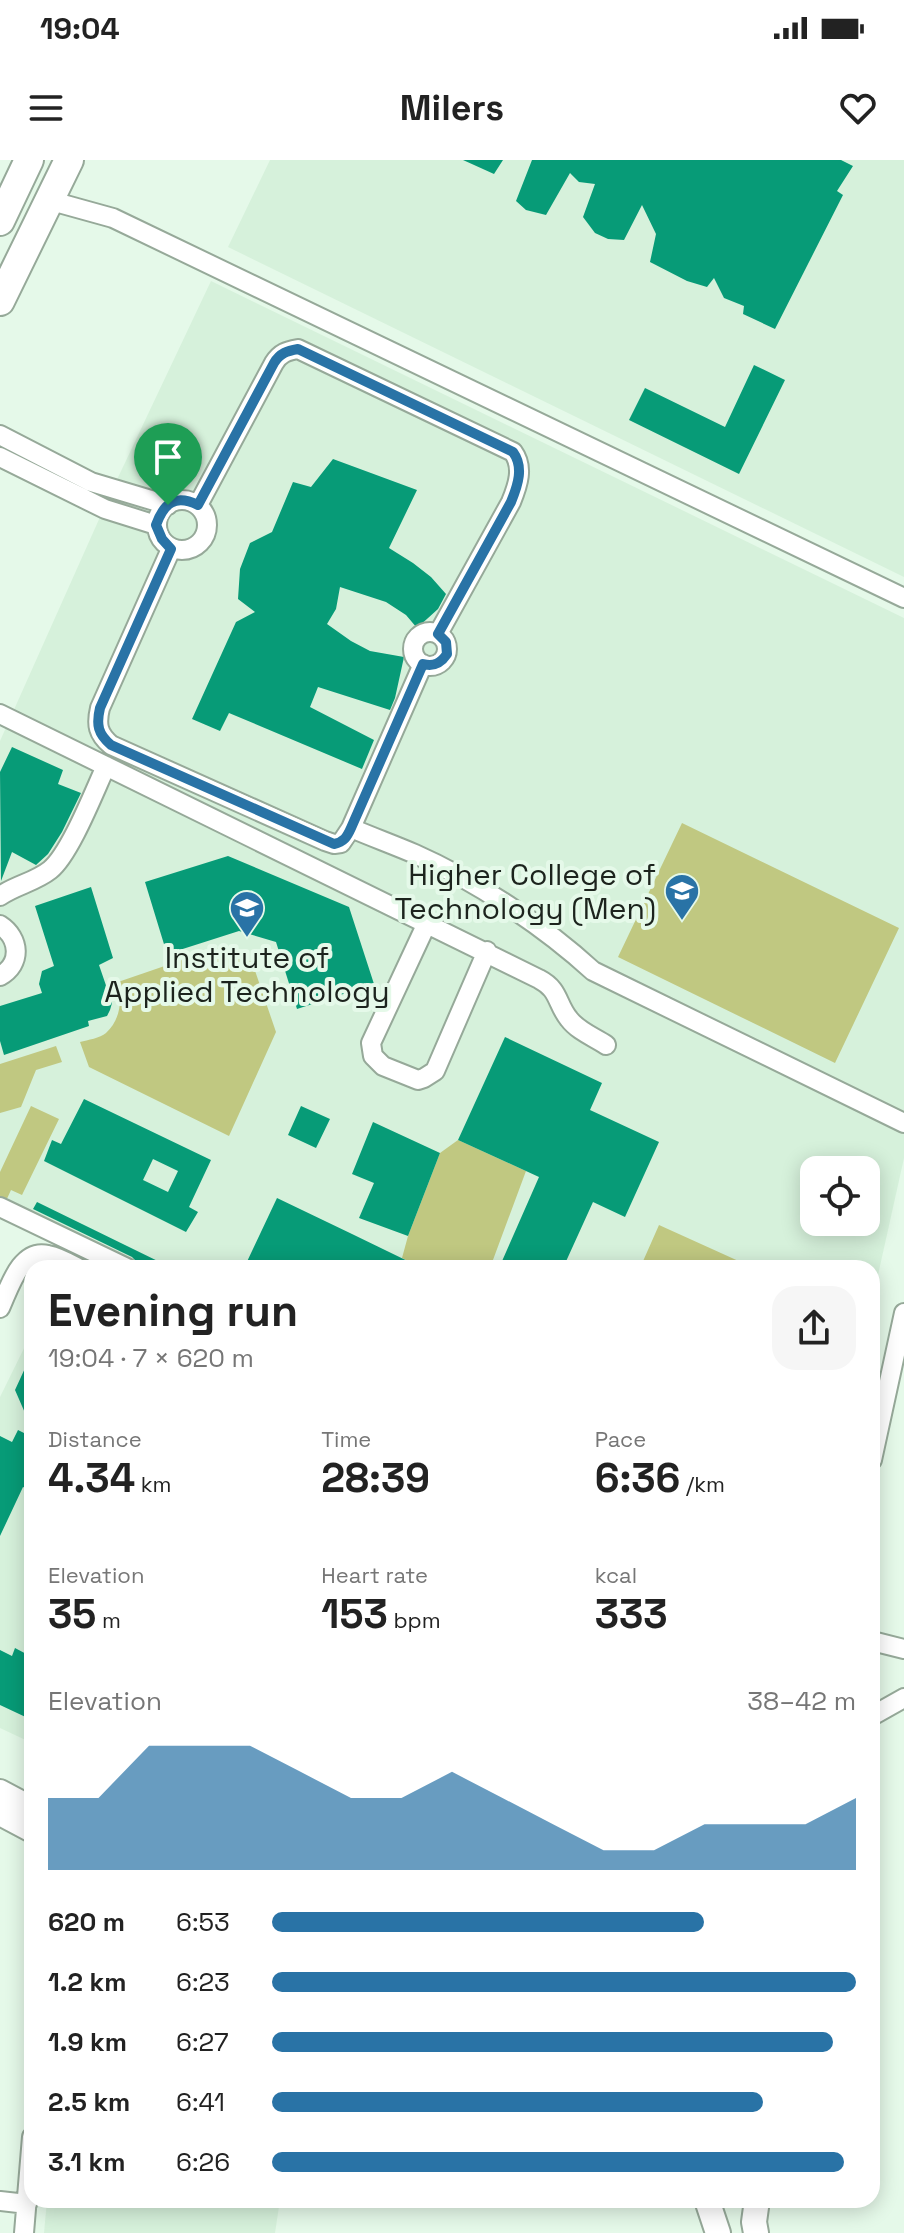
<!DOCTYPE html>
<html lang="en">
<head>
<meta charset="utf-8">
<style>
  :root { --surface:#fff; --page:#f6f6f6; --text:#222; --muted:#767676; --accent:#2973a6 }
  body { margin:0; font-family:"Space Grotesk",sans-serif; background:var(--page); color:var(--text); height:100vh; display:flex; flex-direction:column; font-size:30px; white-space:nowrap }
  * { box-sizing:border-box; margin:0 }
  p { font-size:26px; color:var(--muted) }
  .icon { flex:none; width:44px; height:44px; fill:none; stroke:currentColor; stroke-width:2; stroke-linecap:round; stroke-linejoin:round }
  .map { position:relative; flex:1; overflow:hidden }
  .details { position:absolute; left:24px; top:1100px; width:856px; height:948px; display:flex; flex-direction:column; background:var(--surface); border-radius:24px; box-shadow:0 4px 20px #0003 }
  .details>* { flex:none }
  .controls { position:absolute; left:800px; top:996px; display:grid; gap:16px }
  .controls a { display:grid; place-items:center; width:80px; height:80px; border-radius:16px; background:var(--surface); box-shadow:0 4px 20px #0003; font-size:40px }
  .pin { position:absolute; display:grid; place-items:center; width:68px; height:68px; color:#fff; margin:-82px -34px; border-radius:50% 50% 50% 0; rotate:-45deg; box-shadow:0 0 8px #0007 }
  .pin .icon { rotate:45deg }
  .round { display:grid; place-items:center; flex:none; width:84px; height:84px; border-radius:24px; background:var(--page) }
  .overview { display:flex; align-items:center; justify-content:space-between; height:136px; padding:0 24px }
  h1 { font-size:44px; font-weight:700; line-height:60px }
  .figures { display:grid; grid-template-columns:repeat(3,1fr); gap:12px; height:136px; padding:8px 24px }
  .figures div { display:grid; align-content:center }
  .figures b { font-size:40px; font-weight:700 }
  .figures small { font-size:22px; font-weight:400 }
  .figures p { font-size:22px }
  .chart { height:224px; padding:16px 24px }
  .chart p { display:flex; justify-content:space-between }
  .chart svg { width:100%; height:144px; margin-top:8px; fill:var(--accent); opacity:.7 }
  ul { padding:0 24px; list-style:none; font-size:26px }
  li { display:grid; grid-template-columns:128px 96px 1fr; align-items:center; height:60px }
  li i { height:20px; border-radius:10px; background:var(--accent) }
  .status { display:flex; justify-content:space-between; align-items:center; height:56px; padding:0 40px; background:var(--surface); direction:ltr }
  .status svg { height:22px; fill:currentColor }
  header { display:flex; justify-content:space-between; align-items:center; height:104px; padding:0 24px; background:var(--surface); font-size:36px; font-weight:700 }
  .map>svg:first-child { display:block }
</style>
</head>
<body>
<div class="status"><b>19:04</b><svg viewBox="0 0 49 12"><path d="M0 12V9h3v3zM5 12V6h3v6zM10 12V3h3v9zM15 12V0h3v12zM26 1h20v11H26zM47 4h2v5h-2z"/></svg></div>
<header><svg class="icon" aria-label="menu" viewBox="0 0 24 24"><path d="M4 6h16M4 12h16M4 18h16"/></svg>Milers<svg class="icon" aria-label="heart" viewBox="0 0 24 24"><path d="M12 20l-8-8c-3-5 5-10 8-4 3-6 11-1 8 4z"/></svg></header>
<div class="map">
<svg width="904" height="2073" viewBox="0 0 904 2073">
  <rect width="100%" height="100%" fill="#e5f9e9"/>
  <path fill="#d6f1db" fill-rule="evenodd" d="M270,0H904V417L228,87Z
    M211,121L904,458V998L872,1142V1108H112L0,1054V581L113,328ZM814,1010H866V1062H814Z
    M32,1172V1583L0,1568V1237Z
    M47,2040H280L275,2073H44Z"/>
  <path fill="#c0c881" d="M682,663L899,768L835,903L618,797Z
    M220,787L252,802L276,872L229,976L89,907L80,882C88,880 100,878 106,873C121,859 122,840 118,822Z
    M56,886L62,902L36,910L21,947L0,953V904Z
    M31,946L59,959L22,1035L11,1030L5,1043L0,1040V1012Z
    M458,980L526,1011L490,1108H422L402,1098L408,1076L440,993Z
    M659,1065L754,1108H640Z"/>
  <path fill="#079b77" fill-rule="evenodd" d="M463,0H503L494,14Z
    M532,0H841L853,6L837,31L843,35L775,169L743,154L744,146L724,138L714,118L707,127L687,121L650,102L656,74L642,45L624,80L608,79L595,73L583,57L595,24L579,22L570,13L546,55L526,50L516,41Z
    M754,205L785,220L739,314L629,260L645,228L725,267Z
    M333,299L417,330L389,388L413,403L431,417L446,434L438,449L417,468L406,455L386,442L340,427L336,449L327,464L351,481L370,491L404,497L395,538L390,550L318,527L310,547L374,580L362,609L229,553L220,571L192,559L236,462L255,452L238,439L240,409L250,383L272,372L293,322L311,327Z
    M12,587L63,610L58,624L81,633L62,672L48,694L36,705L12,692L1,721L0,612Z
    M228,696L349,747L374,824L297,849L276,782L239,771L167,794L145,722Z
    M91,727L113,798L99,805L112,843L110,850L107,856L88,861L89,866L4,895L0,881V846L42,833L39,824L42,811L54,806L35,746Z
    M505,877L602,923L590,950L659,982L625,1057L593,1042L563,1108H499L539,1017L458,980Z
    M84,939L211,1000L189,1047L198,1052L186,1072L44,1001L52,980L61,984ZM153,999L178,1011L168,1032L143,1020Z
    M301,946L330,959L316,988L288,975Z
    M373,962L440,993L408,1076L359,1058L374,1023L352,1014Z
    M277,1038L352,1074L422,1108H244Z
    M37,1042L172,1108H139L137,1102L132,1097L33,1049Z
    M32,1193V1269L15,1230Z
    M18,1270L32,1277V1331L23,1327L0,1376V1276L12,1282Z
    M15,1488L32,1497V1560L0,1545V1490L12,1496Z"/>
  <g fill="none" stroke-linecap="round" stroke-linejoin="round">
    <defs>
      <path id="minor" d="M48,40L113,58L904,438
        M0,275L91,322L168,345
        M0,297L105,349L156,365
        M157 365a25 25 0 1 1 50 0a25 25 0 1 1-50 0Z
        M198,345L274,203C280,193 287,191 298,189L513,292C524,307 518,325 511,342L438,474
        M171,389L100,548C96,565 98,574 111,585L325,681L334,684L341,683L351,668L423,504
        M413 489a17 17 0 1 1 34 0a17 17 0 1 1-34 0Z
        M0,554L539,819C560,830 556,843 569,859C578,871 594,877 606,885
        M351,668C372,677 394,685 415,694C476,721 544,766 593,811L904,963
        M0,736C16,725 35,722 50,710C70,694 94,632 106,606
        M427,763L371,883L373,896L383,906L418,920L424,918L435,911L487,791
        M0,765C20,778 22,804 0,816
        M0,1047L127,1108
        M0,1148C9,1129 20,1088 48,1095C59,1097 69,1103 78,1108
        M872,1300L904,1153
        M872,1481L904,1489
        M872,1556L904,1538
        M0,2041L27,2044
        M24,2073L32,1977"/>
      <path id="major" d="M0,1632L32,1649
        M0,1653L32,1670
        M707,2040L718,2073
        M756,2073L754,2062L757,2040"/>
      <path id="highway" d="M0,61L29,0
        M0,141L69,0"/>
    </defs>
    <use href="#minor" stroke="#96a999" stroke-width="22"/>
    <use href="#major" stroke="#96a999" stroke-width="28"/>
    <use href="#highway" stroke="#96a999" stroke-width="32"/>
    <use href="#minor" stroke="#fff" stroke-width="18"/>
    <use href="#major" stroke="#fff" stroke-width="24"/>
    <use href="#highway" stroke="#fff" stroke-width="28"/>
  </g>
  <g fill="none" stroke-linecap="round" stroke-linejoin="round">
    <defs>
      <path id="route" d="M298,189L513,292C524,307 518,325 511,342L438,474L446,482L447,494C441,503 434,507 423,504L351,668C347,677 344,682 334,684L111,585C98,574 96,565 100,548L171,389L162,379L156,365C164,343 175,334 198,345L274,203C280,193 287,191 298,189Z"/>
    </defs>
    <use href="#route" stroke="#fff" stroke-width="16"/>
    <use href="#route" stroke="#2973a6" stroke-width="10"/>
  </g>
  <defs>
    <symbol id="university-pin" viewBox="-11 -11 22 30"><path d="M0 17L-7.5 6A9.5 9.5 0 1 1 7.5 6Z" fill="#2973a6" stroke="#e5f9e9"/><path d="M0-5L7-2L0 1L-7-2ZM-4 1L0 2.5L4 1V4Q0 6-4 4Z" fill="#fff"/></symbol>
  </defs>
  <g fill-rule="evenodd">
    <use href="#university-pin" x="662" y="711" width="40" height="54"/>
    <use href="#university-pin" x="227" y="728" width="40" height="54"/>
  </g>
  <g text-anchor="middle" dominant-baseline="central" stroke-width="8" stroke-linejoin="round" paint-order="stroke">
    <g font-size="30" fill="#1c231d" stroke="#e5f9e9" text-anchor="end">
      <text x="656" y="714">Higher College of<tspan x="656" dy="34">Technology (Men)</tspan></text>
      <text x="247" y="797" text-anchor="middle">Institute of<tspan x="247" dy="34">Applied Technology</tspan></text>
    </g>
  </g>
</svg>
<div class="controls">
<a><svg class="icon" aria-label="locate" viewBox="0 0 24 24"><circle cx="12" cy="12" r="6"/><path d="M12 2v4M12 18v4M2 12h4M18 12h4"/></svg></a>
</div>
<div class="pin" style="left:168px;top:345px;background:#1e9e55"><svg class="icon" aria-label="arrive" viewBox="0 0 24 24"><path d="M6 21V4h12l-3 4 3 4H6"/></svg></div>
<section class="details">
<div class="overview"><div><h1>Evening run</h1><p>19:04 · 7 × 620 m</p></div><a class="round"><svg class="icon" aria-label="share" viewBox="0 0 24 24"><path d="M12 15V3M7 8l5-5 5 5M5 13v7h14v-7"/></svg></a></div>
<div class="figures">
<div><p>Distance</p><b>4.34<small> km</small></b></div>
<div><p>Time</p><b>28:39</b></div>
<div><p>Pace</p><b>6:36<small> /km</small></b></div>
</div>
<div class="figures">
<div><p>Elevation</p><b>35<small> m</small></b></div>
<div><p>Heart rate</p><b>153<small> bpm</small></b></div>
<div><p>kcal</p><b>333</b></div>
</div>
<div class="chart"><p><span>Elevation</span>38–42 m</p>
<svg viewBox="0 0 160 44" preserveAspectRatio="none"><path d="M0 44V22L10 22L20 6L30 6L40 6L50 14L60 22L70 22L80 14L90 22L100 30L110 38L120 38L130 30L140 30L150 30L160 22V44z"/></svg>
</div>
<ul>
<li><b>620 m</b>6:53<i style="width:74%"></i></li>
<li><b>1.2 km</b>6:23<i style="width:100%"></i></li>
<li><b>1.9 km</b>6:27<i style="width:96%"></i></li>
<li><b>2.5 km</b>6:41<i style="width:84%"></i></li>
<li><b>3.1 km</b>6:26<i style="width:98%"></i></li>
</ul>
</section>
</div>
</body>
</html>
